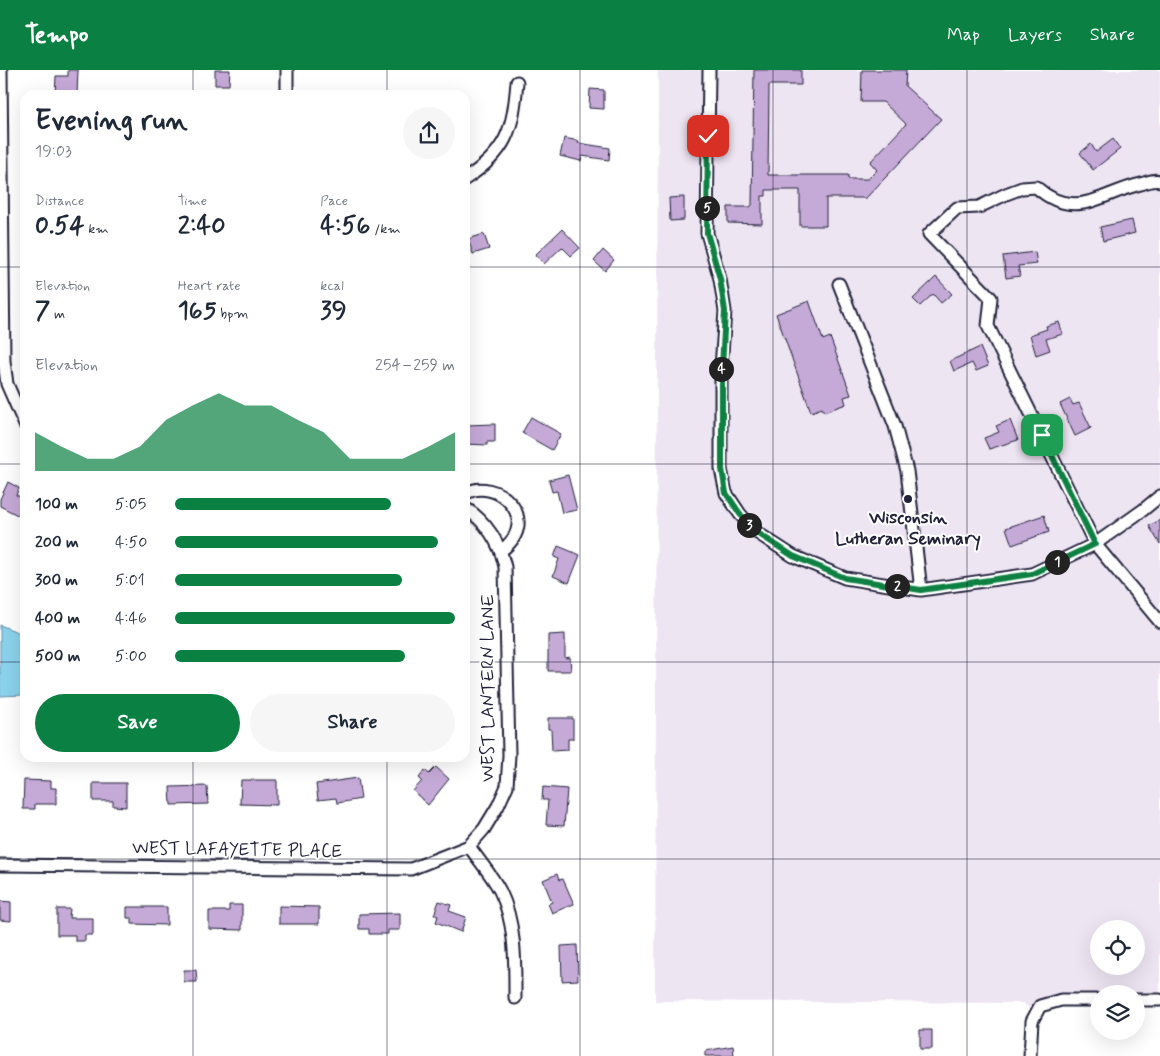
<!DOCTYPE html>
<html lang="en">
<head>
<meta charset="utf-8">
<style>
  :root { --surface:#fff; --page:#f6f6f7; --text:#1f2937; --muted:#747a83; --accent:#0b8043 }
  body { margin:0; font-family:Mynerve,sans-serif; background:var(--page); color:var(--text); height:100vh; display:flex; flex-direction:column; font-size:19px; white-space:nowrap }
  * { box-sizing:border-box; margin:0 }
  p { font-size:16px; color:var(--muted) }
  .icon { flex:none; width:28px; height:28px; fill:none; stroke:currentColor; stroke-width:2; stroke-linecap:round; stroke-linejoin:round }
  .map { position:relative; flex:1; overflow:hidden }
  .side { position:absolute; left:20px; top:20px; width:450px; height:672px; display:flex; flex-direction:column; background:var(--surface); border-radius:15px; box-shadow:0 5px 20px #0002 }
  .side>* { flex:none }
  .buttons { position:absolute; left:1090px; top:850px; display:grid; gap:10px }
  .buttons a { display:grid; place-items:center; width:55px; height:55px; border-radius:50%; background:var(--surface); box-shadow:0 5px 20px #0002; font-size:25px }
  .pin { position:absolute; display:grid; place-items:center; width:42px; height:42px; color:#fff; margin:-21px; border-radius:10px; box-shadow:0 2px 8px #0006 }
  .km { position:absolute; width:25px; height:25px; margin:-12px; border-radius:50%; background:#222; color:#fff; font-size:14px; line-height:25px; text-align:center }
  .round { display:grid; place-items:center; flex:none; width:52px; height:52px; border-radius:26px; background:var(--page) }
  .headline { display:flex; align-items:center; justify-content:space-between; height:85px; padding:0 15px }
  h1 { font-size:28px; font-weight:800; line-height:38px }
  .stats { display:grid; grid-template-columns:repeat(3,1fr); gap:8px; height:85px; padding:5px 15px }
  .stats div { display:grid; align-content:center }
  .stats b { font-size:25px; font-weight:800 }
  .stats small { font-size:14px; font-weight:400 }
  .stats p { font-size:14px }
  .chart { height:140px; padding:10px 15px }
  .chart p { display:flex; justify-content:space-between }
  .chart svg { width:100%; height:90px; margin-top:5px; fill:var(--accent); opacity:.7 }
  .cta { display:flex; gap:10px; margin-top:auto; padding:10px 15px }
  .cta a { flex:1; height:58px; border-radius:30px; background:var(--accent); color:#fff; font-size:20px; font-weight:800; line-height:58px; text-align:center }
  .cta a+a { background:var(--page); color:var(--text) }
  ul { padding:0 15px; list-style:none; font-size:16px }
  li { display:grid; grid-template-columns:80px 60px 1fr; align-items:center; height:38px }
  li i { height:12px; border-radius:6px; background:var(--accent) }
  header { display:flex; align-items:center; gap:30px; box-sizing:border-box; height:70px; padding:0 25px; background:var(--accent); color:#fff }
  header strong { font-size:24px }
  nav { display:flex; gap:28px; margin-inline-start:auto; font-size:18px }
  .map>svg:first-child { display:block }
</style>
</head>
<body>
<header>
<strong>Tempo</strong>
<nav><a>Map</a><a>Layers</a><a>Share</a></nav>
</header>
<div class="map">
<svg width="1160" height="986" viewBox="0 0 1160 986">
  <rect width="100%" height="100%" fill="#fff"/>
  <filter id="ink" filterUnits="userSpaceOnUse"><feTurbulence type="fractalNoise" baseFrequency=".02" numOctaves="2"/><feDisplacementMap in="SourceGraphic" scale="10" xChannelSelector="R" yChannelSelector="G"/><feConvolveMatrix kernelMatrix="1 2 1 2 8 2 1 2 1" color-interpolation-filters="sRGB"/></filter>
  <g filter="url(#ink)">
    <path fill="#eee5f3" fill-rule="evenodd" d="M658,0H1160V926L1099,924V926L1038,933L1031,940L1023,933L655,931ZM1099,859H1136V896H1099Z"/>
    <path fill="#8bd2ec" stroke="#618ca5" d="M0,555L25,565V625L0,626Z"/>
    <path fill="#c5a9d7" stroke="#22223b" d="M68,0H78L77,25H55L56,6H68Z
      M215,0H230L229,15H215Z
      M754,0H801V15H769L768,105H848V109H868L877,100L870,92L906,54L883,32H861L862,0H906L905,16L941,49L866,128H826V156H800V120H766V126H762V154L728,153V137H750L752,135Z
      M590,19L604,20V39L589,38Z
      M564,68L579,71L578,73L610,78L609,90L582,86L581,91L560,86Z
      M1113,69L1120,79L1093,100L1080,83L1091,74L1096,82Z
      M684,127V150L670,151L669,128Z
      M1132,150L1135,163L1103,171L1100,157Z
      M562,159L580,178L571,186L562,177L544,194L535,185Z
      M484,164L489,179L473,184L468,169Z
      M603,180L614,190L605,201L594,191Z
      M1035,182L1037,194L1018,196L1020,206L1006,208L1003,186Z
      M936,207L952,224L941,233L933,224L920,236L913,229Z
      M809,231L823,270L830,267L851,325L844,327L846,334L824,342L822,338L811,342L776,244Z
      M1059,252L1063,264L1046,269L1050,280L1036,285L1030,265L1047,259L1046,256Z
      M980,277L988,296L976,301L972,293L954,301L950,291Z
      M1070,329L1073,335L1079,333L1091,358L1075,366L1060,334Z
      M531,347L561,364L552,380L522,363Z
      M1010,350L1018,370L989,379L984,368L999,362L996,356Z
      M495,354V372H487V375L465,374V355Z
      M568,405L577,440L562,443L557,421L552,422L549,410Z
      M8,412L19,418L16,425L25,429V449L0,436V429Z
      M1044,445L1049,462L1012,475L1006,458Z
      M1160,450V474L1149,456Z
      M558,476L580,485L569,513L553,506L559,489L554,487Z
      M565,564V588L570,587L571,601H548V565Z
      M548,648H573V669H568V680L552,681L551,659H548Z
      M436,697L449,709L428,735L413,721L422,711L419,708L425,700L429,704Z
      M358,708L361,729L337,733L336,728L318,730L316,714Z
      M24,710L51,711V718H56V734H35V739H23Z
      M241,710H277V735L240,734Z
      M93,713H126V737L113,736V731H93Z
      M207,716L208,734L171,735L170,717Z
      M543,717L567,719L564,756L546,755L548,730H542Z
      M557,804L559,810L563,809L574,834L552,843L548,834L552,832L543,810Z
      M0,831L11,832V851L0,850Z
      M439,831L451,835L449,841L466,847L461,862L436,852L438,846L434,845Z
      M229,835H242V860L209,859V841H229Z
      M279,836L319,837V854H279Z
      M127,837H167V855L132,854V848H127Z
      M57,839H70L69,848H93V865H85V871H75V865H57Z
      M400,843V860H388V864H369V859H359V844Z
      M577,875L578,910L562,911L561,876Z
      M184,900H196L197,912H184Z
      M920,960H932V979H920Z
      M733,976L734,986H705V981Z"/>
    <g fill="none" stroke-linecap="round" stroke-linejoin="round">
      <defs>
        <path id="street" d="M1,0L4,291L7,314L25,355
          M287,0V25
          M709,0L707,163L720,209L725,241L721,298V399L726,423L740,444L756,462L793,486L845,508L921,520L1032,504L1095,474L1143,440L1160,426
          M465,109C507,82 513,60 517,12
          M1160,111C1154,109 1147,112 1141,114C1101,123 1075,152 1036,117L1022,118L1006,124L979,137L957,138L929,164L991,228L988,256L1095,474L1160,552
          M839,214L895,356L907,401L921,520
          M465,424C494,405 544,448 502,480
          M469,776C479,791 492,805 500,821C516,853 515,893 515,928
          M0,795L411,799L469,776L484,759L498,736L507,716L509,685L505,497C500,473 486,451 465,438
          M1136,930H1160
          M1030,986L1032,951L1040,936L1061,930H1099"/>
      </defs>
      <use href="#street" stroke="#22223b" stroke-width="15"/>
      <use href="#street" stroke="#fff" stroke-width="11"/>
    </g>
  </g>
  <g fill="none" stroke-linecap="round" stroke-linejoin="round" filter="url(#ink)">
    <defs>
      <path id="route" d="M708,66L707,163L720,209L725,241L722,298V399L726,423L740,444L756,462L793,486L845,508L921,520L1032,504L1095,474L1042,365"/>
    </defs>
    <use href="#route" stroke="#fff" stroke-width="10"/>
    <use href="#route" stroke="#0b8043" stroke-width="6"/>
  </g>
  <path fill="none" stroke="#22223b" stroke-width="1" stroke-opacity="0.55" d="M193,0V25M387,0V25M580,0V986M773,0V986M967,0V986M0,197H25M465,197H1160M0,394H25M465,394H1160M0,592H25M465,592H1160M193,688V986M387,688V986M0,789H1160"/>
  <circle fill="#22223b" stroke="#fff" stroke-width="2" cx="908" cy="429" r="5"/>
  <g text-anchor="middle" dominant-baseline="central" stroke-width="4" stroke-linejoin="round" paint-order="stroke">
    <g font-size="18" font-weight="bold" fill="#22223b" stroke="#fff">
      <text x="908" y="448">Wisconsin<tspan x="908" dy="21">Lutheran Seminary</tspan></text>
    </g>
    <g font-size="18" fill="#22223b" stroke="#fff">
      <text transform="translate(488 618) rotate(-90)">WEST LANTERN LANE</text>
      <text transform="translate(237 780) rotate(1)">WEST LAFAYETTE PLACE</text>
    </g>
  </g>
</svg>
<div class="buttons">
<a><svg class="icon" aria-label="locate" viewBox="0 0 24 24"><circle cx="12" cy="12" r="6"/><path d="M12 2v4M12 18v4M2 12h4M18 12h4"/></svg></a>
<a><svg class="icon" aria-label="layers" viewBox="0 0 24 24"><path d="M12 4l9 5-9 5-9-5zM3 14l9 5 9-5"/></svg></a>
</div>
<div class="pin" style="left:1042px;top:365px;background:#1e9e55"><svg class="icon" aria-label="arrive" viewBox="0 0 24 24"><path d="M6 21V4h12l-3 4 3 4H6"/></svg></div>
<div class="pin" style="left:708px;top:66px;background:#d93025"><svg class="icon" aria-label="check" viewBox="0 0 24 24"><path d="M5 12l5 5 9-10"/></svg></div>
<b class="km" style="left:1057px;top:492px">1</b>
<b class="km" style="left:897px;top:516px">2</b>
<b class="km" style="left:749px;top:455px">3</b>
<b class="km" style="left:721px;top:299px">4</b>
<b class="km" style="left:707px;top:138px">5</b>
<section class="side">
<div class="headline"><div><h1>Evening run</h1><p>19:03</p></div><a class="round"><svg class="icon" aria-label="share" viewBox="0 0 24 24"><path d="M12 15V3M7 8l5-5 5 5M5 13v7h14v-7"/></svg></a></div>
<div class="stats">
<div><p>Distance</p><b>0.54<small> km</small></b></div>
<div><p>Time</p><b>2:40</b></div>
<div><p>Pace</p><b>4:56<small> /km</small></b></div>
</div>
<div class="stats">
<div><p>Elevation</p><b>7<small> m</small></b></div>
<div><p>Heart rate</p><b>165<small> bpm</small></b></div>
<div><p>kcal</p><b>39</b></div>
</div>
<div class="chart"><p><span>Elevation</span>254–259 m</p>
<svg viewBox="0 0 160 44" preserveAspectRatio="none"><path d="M0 44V25L10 32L20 38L30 38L40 32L50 19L60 12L70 6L80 12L90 12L100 19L110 25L120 38L130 38L140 38L150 32L160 25V44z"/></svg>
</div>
<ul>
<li><b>100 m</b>5:05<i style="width:77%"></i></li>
<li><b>200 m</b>4:50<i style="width:94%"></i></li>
<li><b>300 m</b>5:01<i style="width:81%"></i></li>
<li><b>400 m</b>4:46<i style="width:100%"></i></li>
<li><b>500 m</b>5:00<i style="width:82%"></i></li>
</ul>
<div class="cta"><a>Save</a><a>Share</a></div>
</section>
</div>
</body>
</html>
